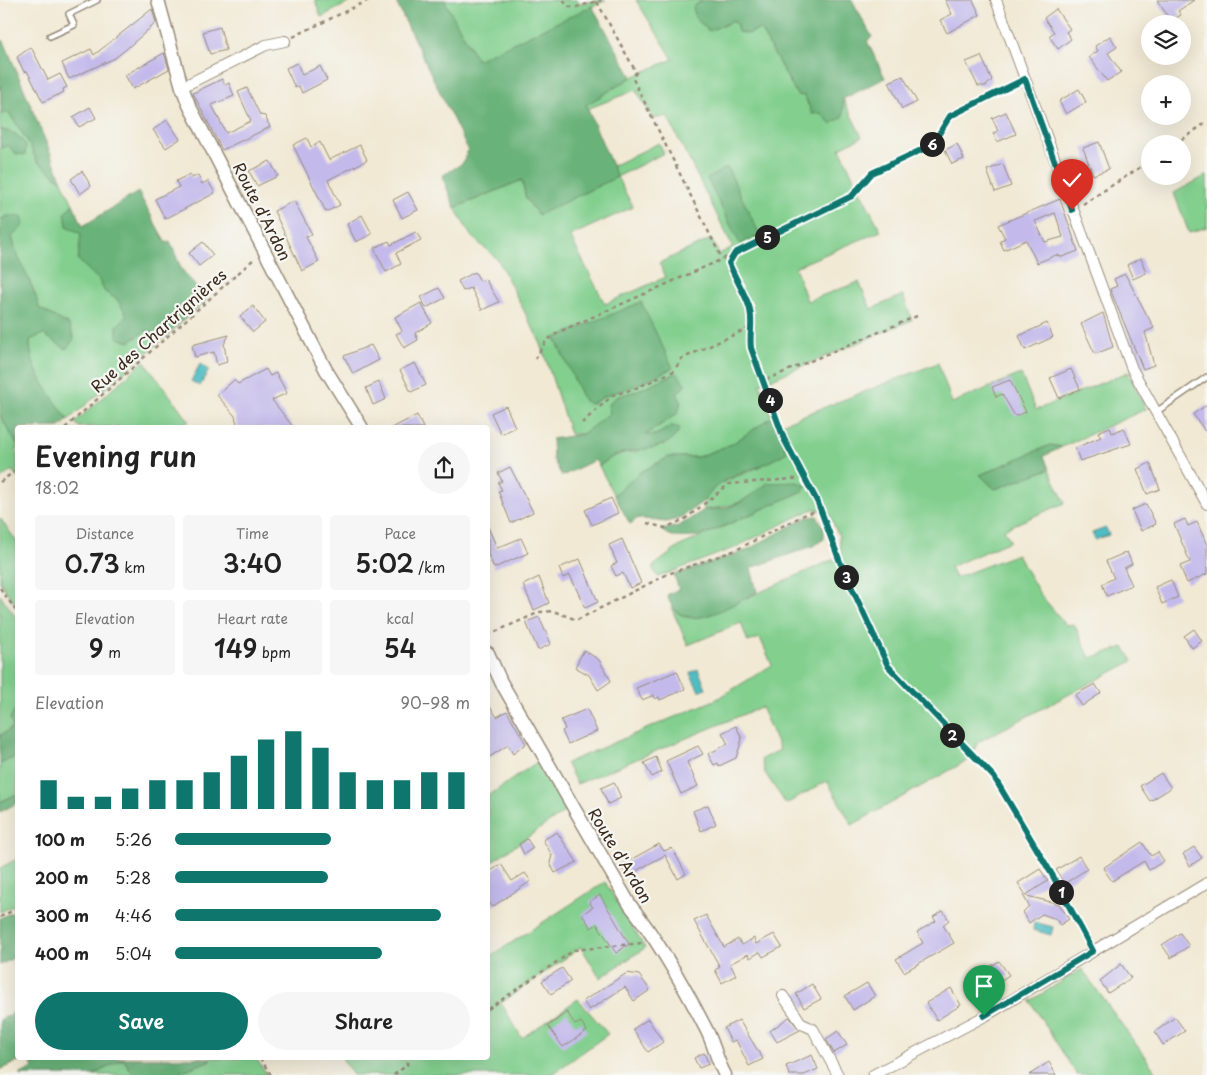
<!DOCTYPE html>
<html lang="en">
<head>
<meta charset="utf-8">
<style>
  :root { --surface:#fff; --page:#f6f6f6; --text:#222; --muted:#767676; --accent:#0f766e }
  body { margin:0; font-family:"Playpen Sans",sans-serif; background:var(--page); color:var(--text); height:100vh; display:flex; flex-direction:column; font-size:19px; white-space:nowrap }
  * { box-sizing:border-box; margin:0 }
  p { font-size:16px; color:var(--muted) }
  .icon { flex:none; width:28px; height:28px; fill:none; stroke:currentColor; stroke-width:2; stroke-linecap:round; stroke-linejoin:round }
  .map { position:relative; flex:1; overflow:hidden }
  .sheet { position:absolute; left:15px; top:425px; width:475px; height:635px; display:flex; flex-direction:column; background:var(--surface); border-radius:5px; box-shadow:0 5px 20px #0002 }
  .sheet>* { flex:none }
  .fabs { position:absolute; left:1141px; top:15px; display:grid; gap:10px }
  .fabs a { display:grid; place-items:center; width:50px; height:50px; border-radius:50%; background:var(--surface); box-shadow:0 5px 20px #0002; font-size:25px }
  .pin { position:absolute; display:grid; place-items:center; width:42px; height:42px; color:#fff; margin:-51px -21px; border-radius:50% 50% 50% 0; rotate:-45deg; box-shadow:0 0 5px #0007 }
  .pin .icon { rotate:45deg }
  .km { position:absolute; width:25px; height:25px; margin:-12px; border-radius:50%; background:#222; color:#fff; font-size:14px; line-height:25px; text-align:center }
  .round { display:grid; place-items:center; flex:none; width:52px; height:52px; border-radius:26px; background:var(--page) }
  .head { display:flex; align-items:center; justify-content:space-between; height:85px; padding:0 20px }
  h1 { font-size:28px; font-weight:600; line-height:38px }
  .metrics { display:grid; grid-template-columns:repeat(3,1fr); gap:8px; height:85px; padding:5px 20px }
  .metrics div { display:grid; align-content:center; border-radius:5px; background:var(--page); text-align:center }
  .metrics b { font-size:25px; font-weight:600 }
  .metrics small { font-size:14px; font-weight:400 }
  .metrics p { font-size:14px }
  .chart { height:140px; padding:10px 20px }
  .chart p { display:flex; justify-content:space-between }
  .chart svg { width:100%; height:90px; margin-top:5px; stroke:var(--accent); stroke-width:6 }
  .primary-button { display:flex; gap:10px; margin-top:auto; padding:10px 20px }
  .primary-button a { flex:1; height:58px; border-radius:30px; background:var(--accent); color:#fff; font-size:20px; font-weight:600; line-height:58px; text-align:center }
  .primary-button a+a { background:var(--page); color:var(--text) }
  ul { padding:0 20px; list-style:none; font-size:16px }
  li { display:grid; grid-template-columns:80px 60px 1fr; align-items:center; height:38px }
  li i { height:12px; border-radius:6px; background:var(--accent) }
  .map>svg:first-child { display:block }
</style>
</head>
<body>
<div class="map">
<svg width="1207" height="1075" viewBox="0 0 1207 1075">
  <rect width="100%" height="100%" fill="#f6f6f2"/>
  <filter id="ink" filterUnits="userSpaceOnUse"><feTurbulence type="fractalNoise" baseFrequency=".02" numOctaves="2"/><feDisplacementMap in="SourceGraphic" scale="10" xChannelSelector="R" yChannelSelector="G"/><feConvolveMatrix kernelMatrix="1 2 1 2 8 2 1 2 1" color-interpolation-filters="sRGB"/></filter>
  <filter id="wash" filterUnits="userSpaceOnUse"><feTurbulence type="fractalNoise" baseFrequency=".0096" numOctaves="4" result="noise"/><feDisplacementMap in="SourceGraphic" scale="20" xChannelSelector="R" yChannelSelector="G"/><feGaussianBlur stdDeviation="1.12" result="paint"/><feColorMatrix in="noise" values="0 0 0 0 0 0 0 0 0 0 0 0 0 0 0 0 0 1.4 0 .05"/><feComposite in="paint" operator="in"/></filter>
  <g filter="url(#wash)">
    <rect width="100%" height="100%" fill="#f1e9d4"/>
    <path fill="#82cf8e" stroke="#5e7c56" fill-rule="evenodd" d="M315,0H349L350,2L321,17Z
      M444,0H578L579,3L606,0L477,60Z
      M636,0H703L693,7L723,26L732,21L748,34L760,29L797,95L805,96L808,105L821,113L831,124L843,99L862,137L840,148L856,183L881,231L795,267L807,301L859,282L871,309L903,295L912,320L760,384L772,417L732,444L698,457H669L639,473L614,495L599,466L612,457L627,452H636L672,426L656,435L644,436L678,413L677,393L685,386L676,373L636,391L616,397L610,413L583,434H570L541,344L498,260L471,236L455,208L522,180L526,199L616,177L612,166L659,143L664,153L617,177L633,207L570,236L605,304L666,277L659,263L711,239L719,254L733,247L667,116L653,119L636,90L587,109L586,105L632,77L673,59ZM641,302L618,390L605,396L592,404Z
      M0,112L9,113L27,140L37,161L62,181L73,204L65,213L81,234L79,260L99,280L105,292L117,299L128,316L117,326L129,342L147,330L163,339L68,420C52,395 29,372 30,340L43,334L66,349L74,338L69,325L39,308C33,281 17,262 12,237L24,225L7,216L0,220V149L8,144L16,154L26,146L16,134L0,129Z
      M1207,175V227L1189,233L1174,193Z
      M144,361L189,421L181,427H79L75,422Z
      M938,363L952,403L1021,374L1036,410L1128,372L1146,409L1062,447L1050,445L980,475L995,489L1049,469L1065,503L1004,529L1010,541L950,567L955,578L1017,554L1040,594L1066,625L1074,624L1090,658L1124,647L1133,661L978,742L970,759L852,825L827,781L786,804L765,773L761,759L780,750L761,707L577,784L566,763L717,699L772,665L760,638L748,642L741,623L688,645L671,607C687,622 694,619 713,613L841,556L839,536L828,512L813,509L734,548L658,577L652,567L680,546L803,491L769,483C742,504 736,505 704,510C704,484 733,479 752,470C764,465 775,458 787,452L776,426Z
      M0,415L17,445V478L12,470L0,479Z
      M0,518L17,542V607L0,582Z
      M0,595L18,620L17,710L14,711L13,727L0,736Z
      M17,756V794L0,802V764Z
      M537,762L566,811L488,864V796Z
      M17,859V904L0,912V868Z
      M605,882L645,948L600,978L581,947L501,1003L522,1038L578,999L608,1034L551,1075H353L342,1058H488V958Z
      M1082,969L1158,1075H1077L1030,1001Z
      M209,1058H256L267,1075H173L210,1060Z
      M123,1059L134,1075H93Z"/>
    <path fill="#69b279" stroke="#526e4c" d="M395,0H444L477,60L592,6L632,77L586,105L617,177L538,215L526,199L522,180L455,208L442,176L463,163L468,150Z
      M703,0H852L872,37L867,41L885,78L843,99V117L831,124L821,113L812,114L805,96L797,95L760,29L748,34L738,32L736,23L732,21L709,31L695,18L693,7Z
      M0,40L4,41L62,181L37,161L27,140L9,113L1,114Z
      M0,129L16,134L26,145L25,155L16,154L8,145L0,149Z
      M727,167L760,235L740,244L707,179Z
      M138,192L166,243L170,241L181,268L206,300L163,339L147,330L129,342L117,337V326L127,315L117,299L105,292L99,280L78,260L81,234L67,226L65,213L73,204L83,226Z
      M7,216H22L24,225L12,237C17,262 33,281 39,308L69,325L74,339L66,349L43,334L30,340C29,372 52,395 68,420L60,427L18,428L17,445L0,415V220Z
      M641,302L673,368L634,386L605,396L591,404L584,401L555,338Z
      M677,373L686,385L677,393L681,401L678,413L645,435H656L672,426L680,428C671,450 646,448 626,452C615,454 607,460 599,466L595,460L562,476L553,459L552,439L583,434L610,413L608,405L616,397L636,391Z
      M772,417L787,452L767,463L725,480L712,490L704,501L678,519L666,522L638,518L630,524L614,495L639,473L669,457H698L732,444Z
      M1050,445L1062,447L1044,456L1049,469L995,489L980,475Z
      M797,482L806,485L803,491L704,535C689,538 674,540 661,530L679,526L704,510L726,508L741,502L768,483Z
      M817,516L824,528V539L813,546L751,568L757,592C728,606 682,640 667,595L679,589L674,575L745,551L807,517Z
      M17,710V756L0,764V736L13,727L10,718L14,711Z
      M17,794V803L0,812V802Z
      M17,910V956L0,965V918Z
      M17,1011L18,1058H24L0,1070V1020Z
      M29,1058H209L211,1060L173,1075H134L123,1059L93,1075H19L33,1068Z"/>
    <path fill="#4fbdc3" stroke="#457470" d="M200,364L209,370L200,386L191,381Z
      M1106,528L1109,535L1095,540L1092,533Z
      M698,669L706,688L699,691L690,673Z
      M1034,922L1053,927L1051,935L1033,930Z"/>
    <g id="blocks">
      <path fill="#c3baeb" fill-rule="evenodd" d="M945,0H973L980,15L947,33L940,20L952,14Z
        M1157,0H1194L1178,11L1181,15L1171,21Z
        M152,9L156,23L124,51L115,58L69,79L62,63L91,49L94,55Z
        M1056,9L1070,29L1066,32L1071,39L1058,49L1049,36L1054,32L1044,18Z
        M220,27L226,50L210,54L203,32Z
        M1110,36L1117,47L1108,53L1121,72L1107,81L1089,57L1098,51L1095,46Z
        M31,47L48,80L60,74L67,87L63,89L64,92L43,102L27,71L24,72L17,57Z
        M164,53L169,69L133,89L125,75Z
        M981,56L992,80L986,86H978L966,62Z
        M297,63L302,75L320,66L327,80L302,93L299,86L295,88L286,68Z
        M903,76L917,102L902,109L889,82Z
        M222,79L225,85L229,83L234,96L212,105L226,133L251,121L238,92L247,88L260,115L265,116L270,127L222,150L193,93Z
        M1079,89L1086,102L1066,114L1059,101Z
        M90,107L96,118L79,127L73,117Z
        M1006,112L1016,134L997,142L993,133L998,131L992,118Z
        M167,120L180,139L166,148L153,130Z
        M307,138L311,147L320,142L329,160L360,145L367,160L328,180L340,205L326,212L293,145Z
        M1099,142L1109,169L1093,175L1083,148Z
        M957,144L964,159L952,164L945,150Z
        M270,161L278,176L257,186L249,171Z
        M1003,164L1011,186L995,192L987,170Z
        M82,171L91,186L80,194L71,179Z
        M190,174L192,178L198,175L202,184L208,181L215,193L165,219L155,199L179,187L176,181Z
        M408,192L418,210L402,218L393,200Z
        M1060,199L1078,251L1062,257L1056,255L1037,263L1026,240L1004,250L1000,241L1005,238L998,225ZM1055,213L1063,237L1045,242L1035,221Z
        M294,201L312,234L306,237L319,262L302,271L274,211Z
        M362,215L372,234L356,242L347,224Z
        M416,232L421,240L396,253L401,264L386,272L374,248L389,241L391,245Z
        M203,242L213,255L199,266L189,253Z
        M1141,258L1146,273L1133,279L1127,265Z
        M475,272L480,281L485,279L499,302L482,310L471,288L463,291L458,281Z
        M1125,274L1154,328L1145,332L1154,365L1143,369L1110,289L1117,286L1114,279Z
        M439,288L445,298L426,308L421,297Z
        M421,303L432,323L415,333L418,340L404,348L396,334L402,331L395,317Z
        M253,306L265,322L253,332L240,316Z
        M1103,313L1113,347L1095,354L1081,324Z
        M1047,323L1053,337L1025,350L1019,336Z
        M229,335L224,344L227,362L217,365L214,352L195,357L192,345Z
        M371,345L379,360L353,374L344,356Z
        M415,363L426,385L411,392L400,370Z
        M266,369L270,376L276,373L287,393L272,400L294,428H238L235,416L217,395L234,380L238,384Z
        M1071,369L1080,389L1059,398L1050,378Z
        M1010,380L1026,412L1015,416L1002,394L996,397L992,387Z
        M379,382L386,399L373,405L366,388Z
        M1207,405V434L1193,414Z
        M506,406L515,427L501,434L491,413Z
        M417,415L423,428H392Z
        M1110,427L1112,433L1124,428L1131,444L1080,461L1075,448L1101,437L1098,432Z
        M1150,463L1160,489L1147,494L1137,469Z
        M510,467L533,512L511,523L498,491L502,490L498,483L502,481L498,473Z
        M611,498L618,513L592,525L585,510Z
        M1146,504L1156,524L1141,531L1132,510Z
        M1185,519L1188,526L1197,522L1207,545V574L1187,583L1180,566L1190,562L1174,524Z
        M488,527L497,548L521,538L528,553L494,568L488,554Z
        M622,539L641,583L630,588L623,573L616,576L611,566L617,563L609,545Z
        M1127,552L1132,564L1124,568L1132,585L1107,596L1102,584L1114,578L1106,561Z
        M580,559L598,602L585,608L570,575L563,578L559,568Z
        M539,577L549,603L534,610L523,585Z
        M1171,580L1178,597L1162,604L1155,587Z
        M539,617L551,644L538,650L526,622Z
        M1194,629L1202,641L1192,648L1184,636Z
        M584,650L599,660L611,681L598,690L589,675L575,667Z
        M677,671L685,689L660,700L659,697L655,699L654,695L642,700L636,688Z
        M1095,684L1101,693L1082,706L1075,695Z
        M488,704L497,717L507,711L526,744L513,754L508,745L488,758Z
        M587,709L597,731L568,744L562,731L565,729L561,720Z
        M736,726L742,739L736,758L719,766L718,763L714,765L708,754L728,744L722,733Z
        M698,746L703,754L687,762L698,786L681,794L666,761Z
        M656,757L662,772L652,777L644,763Z
        M1161,773L1171,788L1150,801L1140,786Z
        M614,782L621,798L608,804L601,788Z
        M708,805L716,824L701,831L693,811Z
        M557,832L577,862L555,873L550,863L552,855L543,840Z
        M527,839L533,848L524,854L519,844Z
        M1142,842L1151,856L1158,852L1164,861L1149,870L1144,861L1112,881L1103,868Z
        M659,844L664,851L672,848L686,874L678,879L665,855L627,876L621,865Z
        M1194,847L1202,858L1190,866L1183,854Z
        M1079,856L1087,869L1064,884L1056,870Z
        M501,864L512,881L525,873L531,881L492,907L488,900V873Z
        M1040,869L1048,881L1026,895L1018,883Z
        M600,895L629,944L616,953L597,924L591,928L582,914L593,907L589,902Z
        M1023,895L1059,904L1069,919L1060,925L1056,919L1042,914L1029,923L1023,912L1029,906Z
        M943,911L949,920L943,925L954,943L904,972L896,959L923,943L917,932L936,921L933,917Z
        M706,915L724,947L738,939L742,945L754,938L756,944L774,934L782,947L763,957L760,952L750,958L748,954L730,964L736,975L722,983L715,970L720,967L694,921Z
        M1180,933L1189,946L1171,958L1162,945Z
        M999,961L1009,975L992,986L983,971Z
        M1121,964L1131,978L1108,993L1100,981Z
        M562,968L571,981L551,994L542,981Z
        M627,973L639,975L650,990L634,1001L625,987L589,1010L583,1001Z
        M867,983L875,996L853,1010L845,996Z
        M812,984L821,999L804,1008L796,994Z
        M951,988L961,1005L937,1020L926,1003Z
        M567,1012L575,1025L581,1022L587,1031L563,1047L548,1026Z
        M789,1017L800,1030L777,1042L770,1031Z
        M1175,1017L1185,1031L1163,1045L1155,1032Z
        M648,1019L663,1042L648,1052L633,1029Z
        M739,1020L763,1059L749,1066L736,1040L731,1042L724,1028Z
        M838,1031L847,1045L834,1053L826,1039Z
        M704,1053L709,1064L699,1068L694,1058Z
        M812,1055L818,1069L804,1075H789L786,1066Z
        M1049,1062L1056,1075H1029Z"/>
    </g>
  </g>
  <g filter="url(#ink)">
    <use href="#blocks" fill-opacity="0" stroke="#968a79" stroke-width="1"/>
    <g fill="none" stroke-linecap="round" stroke-linejoin="round">
      <defs>
        <path id="service" d="M50,36L74,25L69,14L97,0
          M1156,412L1207,377"/>
        <path id="minor" d="M996,0L1132,369L1207,504
          M182,87L266,45L285,41
          M783,996L802,1024L813,1029L838,1075
          M873,1075L985,1016L1207,883"/>
        <path id="tertiary" d="M158,0L182,87L189,105L326,370L362,428
          M488,653L501,682L630,905C660,943 684,986 706,1029C714,1044 717,1061 725,1075"/>
      </defs>
      <use href="#service" stroke="#968a79" stroke-width="8"/>
      <use href="#minor" stroke="#968a79" stroke-width="12"/>
      <use href="#tertiary" stroke="#968a79" stroke-width="15"/>
      <path stroke="#968a79" stroke-width="2.5" stroke-dasharray="4 4" stroke-linecap="butt" d="M564,0L566,5L573,8L601,0
        M597,2L636,72L633,79L722,259
        M293,37L369,0
        M1175,144L1207,122
        M1083,204L1150,161
        M917,316L763,381L751,349L749,334L753,326L750,307L729,263L735,253L852,196L872,173L932,145L950,116L1016,84
        M535,359L546,341L559,332L734,254
        M763,381L784,439L818,503L840,562L888,666L993,777L1020,820L1088,943
        M582,423L613,395L634,389L674,371L681,359L751,327
        M65,428L254,259
        M0,482L18,469
        M647,523L665,528L685,519L729,484L805,478
        M0,588L18,613
        M488,635L540,612L553,611L577,620L668,574L736,550L804,515L821,509
        M0,917L18,908
        M488,1009L574,950L642,943
        M260,1058L271,1075
        M394,1075L407,1065V1058"/>
      <use href="#service" stroke="#fff" stroke-width="5"/>
      <use href="#minor" stroke="#fff" stroke-width="10"/>
      <use href="#tertiary" stroke="#fff" stroke-width="12"/>
    </g>
  </g>
  <g fill="none" stroke-linecap="round" stroke-linejoin="round" filter="url(#ink)">
    <defs>
      <path id="route" d="M984,1016L1093,951L1054,878L994,777L888,666L840,562L818,503L784,439L751,348C749,334 754,321 749,306C744,292 735,278 729,263L735,253L852,196L872,173L932,145L950,116L1025,79L1072,210"/>
    </defs>
    <use href="#route" stroke="#fff" stroke-width="10"/>
    <use href="#route" stroke="#0f766e" stroke-width="6"/>
  </g>
  <g text-anchor="middle" dominant-baseline="central" stroke-width="4.5" stroke-linejoin="round" paint-order="stroke">
    <g font-size="16" fill="#3b2a1e" stroke="#f6f6f2">
      <text transform="translate(263 211) rotate(63)">Route d'Ardon</text>
      <text transform="translate(158 330) rotate(-42)">Rue des Chartrignières</text>
      <text transform="translate(621 855) rotate(59)">Route d'Ardon</text>
    </g>
  </g>
</svg>
<div class="fabs">
<a><svg class="icon" aria-label="layers" viewBox="0 0 24 24"><path d="M12 4l9 5-9 5-9-5zM3 14l9 5 9-5"/></svg></a>
<a>+</a>
<a>−</a>
</div>
<div class="pin" style="left:984px;top:1016px;background:#1e9e55"><svg class="icon" aria-label="arrive" viewBox="0 0 24 24"><path d="M6 21V4h12l-3 4 3 4H6"/></svg></div>
<div class="pin" style="left:1072px;top:210px;background:#d93025"><svg class="icon" aria-label="check" viewBox="0 0 24 24"><path d="M5 12l5 5 9-10"/></svg></div>
<b class="km" style="left:1061px;top:892px">1</b>
<b class="km" style="left:952px;top:735px">2</b>
<b class="km" style="left:846px;top:577px">3</b>
<b class="km" style="left:770px;top:400px">4</b>
<b class="km" style="left:767px;top:237px">5</b>
<b class="km" style="left:932px;top:144px">6</b>
<section class="sheet">
<div class="head"><div><h1>Evening run</h1><p>18:02</p></div><a class="round"><svg class="icon" aria-label="share" viewBox="0 0 24 24"><path d="M12 15V3M7 8l5-5 5 5M5 13v7h14v-7"/></svg></a></div>
<div class="metrics">
<div><p>Distance</p><b>0.73<small> km</small></b></div>
<div><p>Time</p><b>3:40</b></div>
<div><p>Pace</p><b>5:02<small> /km</small></b></div>
</div>
<div class="metrics">
<div><p>Elevation</p><b>9<small> m</small></b></div>
<div><p>Heart rate</p><b>149<small> bpm</small></b></div>
<div><p>kcal</p><b>54</b></div>
</div>
<div class="chart"><p><span>Elevation</span>90–98 m</p>
<svg viewBox="0 0 160 44" preserveAspectRatio="none"><path d="M5 44V30M15 44V38M25 44V38M35 44V34M45 44V30M55 44V30M65 44V26M75 44V18M85 44V10M95 44V6M105 44V14M115 44V26M125 44V30M135 44V30M145 44V26M155 44V26"/></svg>
</div>
<ul>
<li><b>100 m</b>5:26<i style="width:53%"></i></li>
<li><b>200 m</b>5:28<i style="width:52%"></i></li>
<li><b>300 m</b>4:46<i style="width:90%"></i></li>
<li><b>400 m</b>5:04<i style="width:70%"></i></li>
</ul>
<div class="primary-button"><a>Save</a><a>Share</a></div>
</section>
</div>
</body>
</html>
